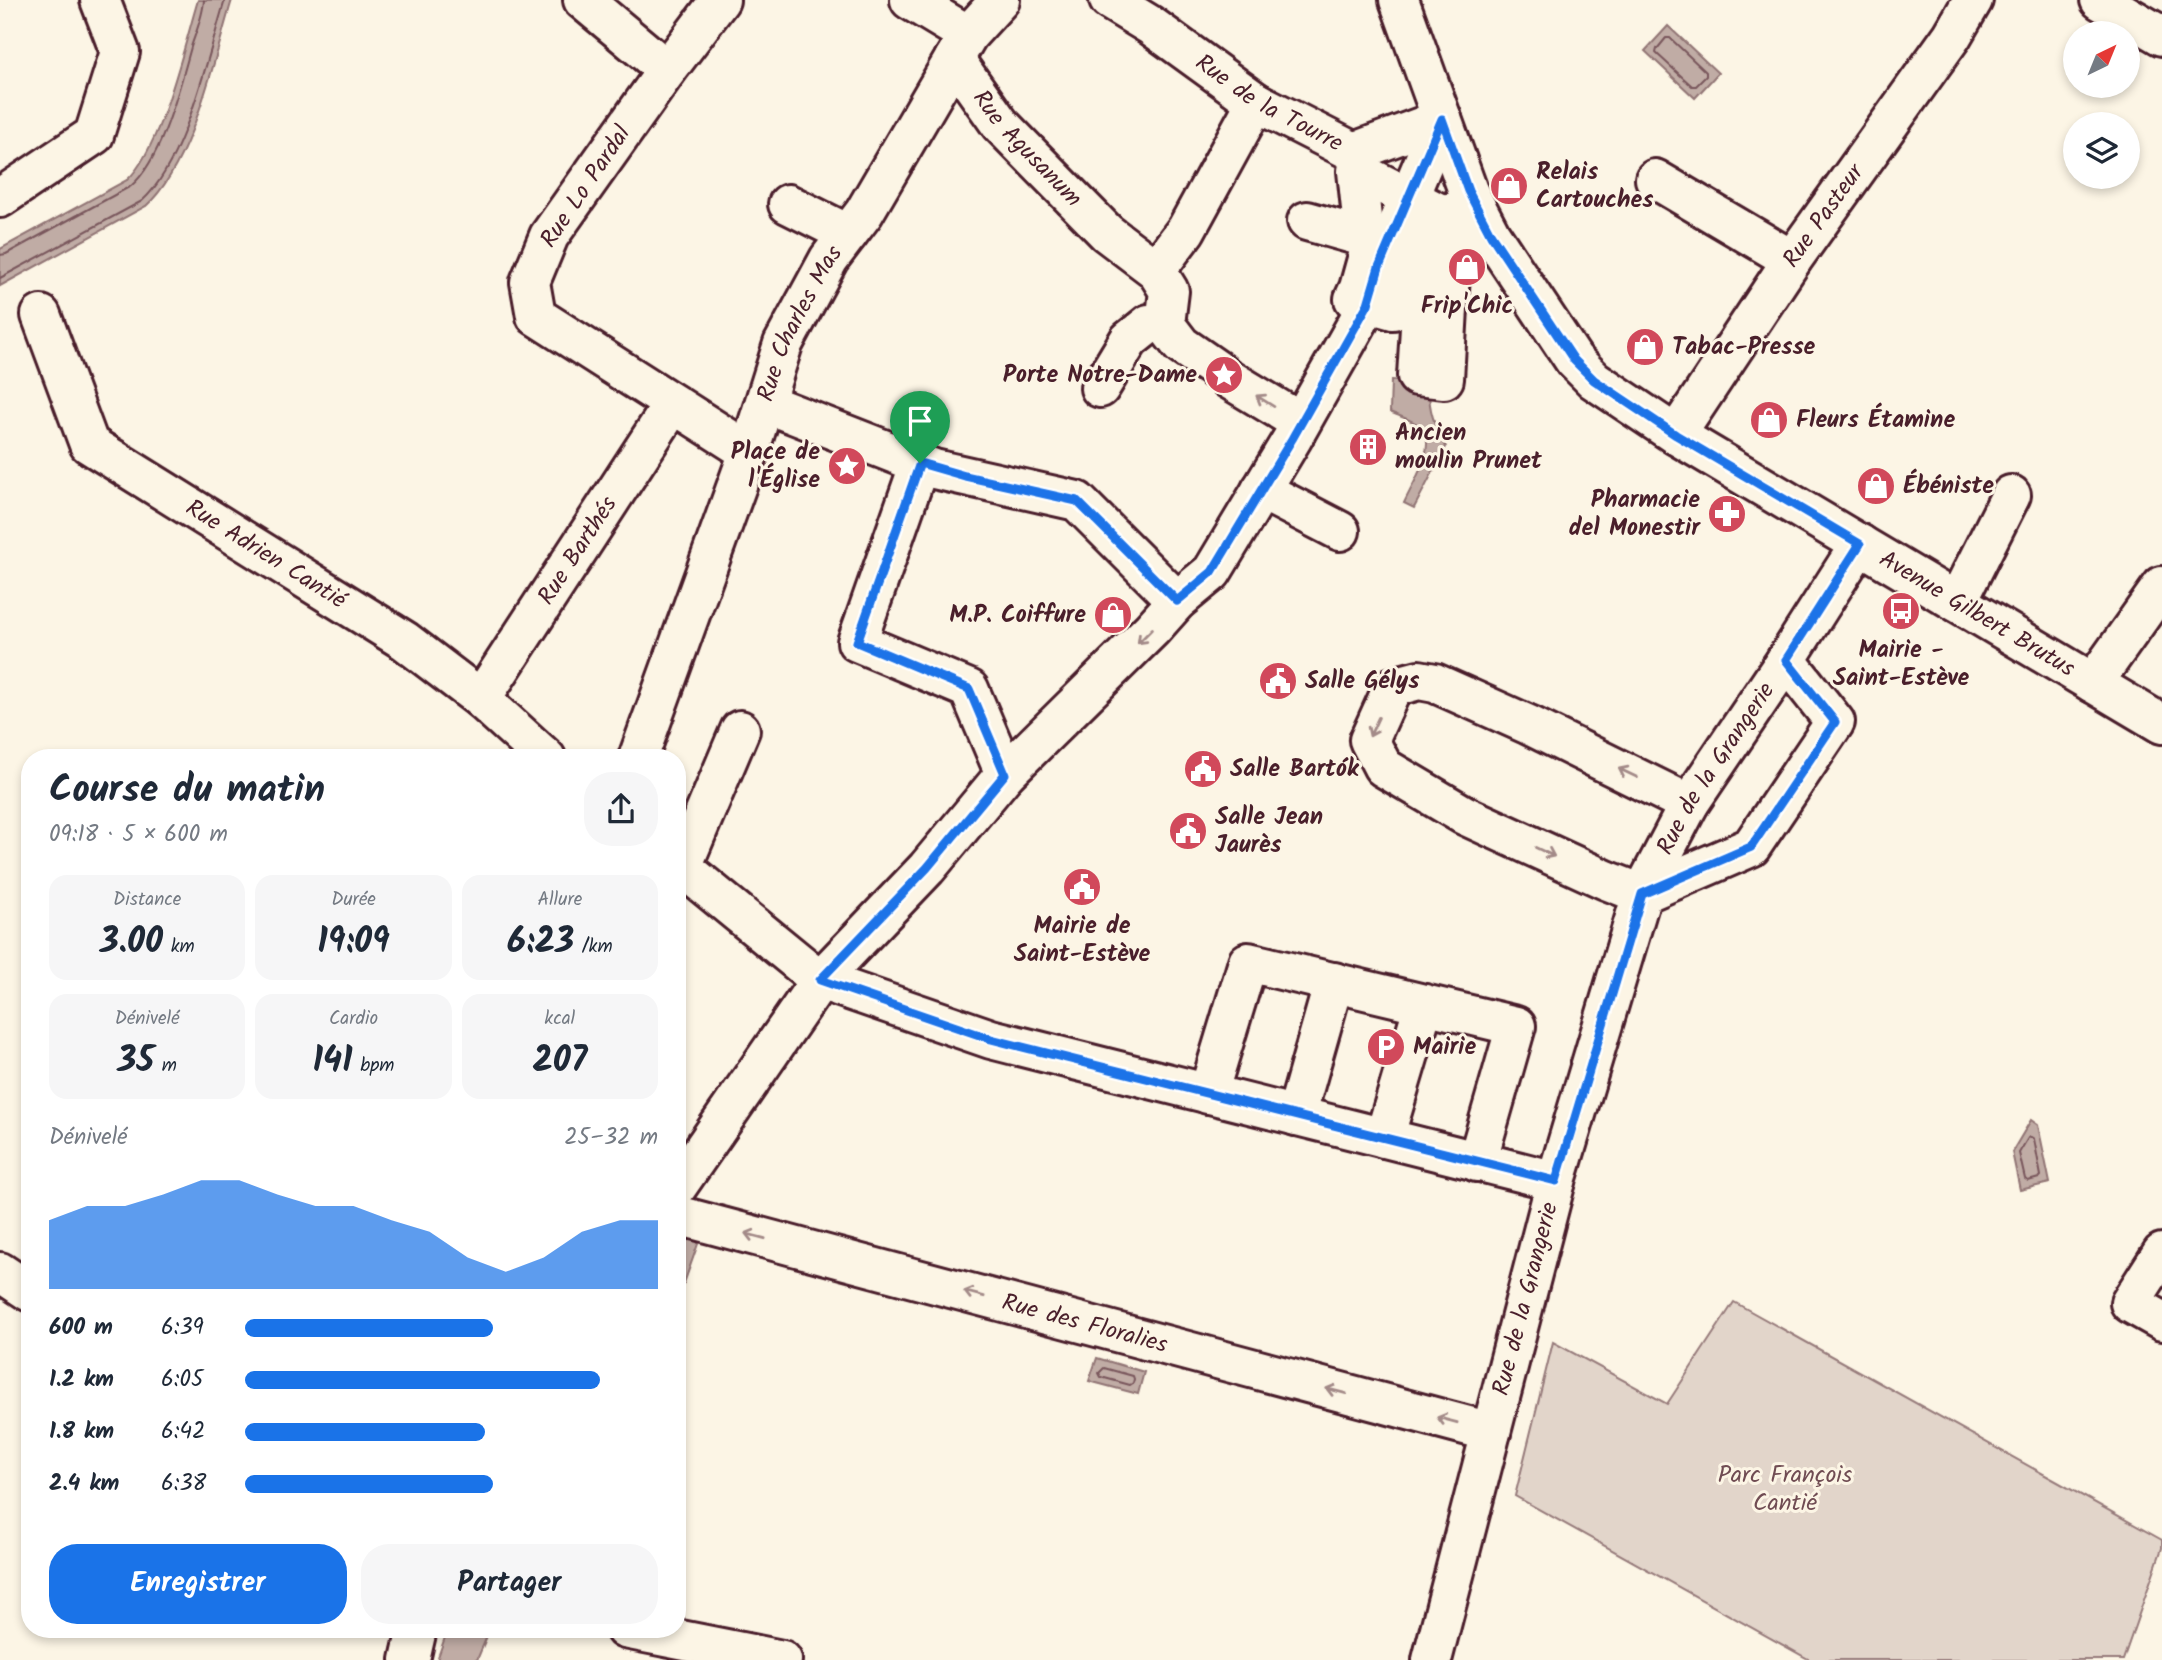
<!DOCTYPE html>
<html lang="fr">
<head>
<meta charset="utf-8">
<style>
  :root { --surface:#fff; --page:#f6f6f7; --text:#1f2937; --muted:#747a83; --accent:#1a73e8 }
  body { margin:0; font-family:Kalam,sans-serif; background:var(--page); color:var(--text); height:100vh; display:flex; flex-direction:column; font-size:26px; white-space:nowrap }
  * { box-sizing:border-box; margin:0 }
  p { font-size:23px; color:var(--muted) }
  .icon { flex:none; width:38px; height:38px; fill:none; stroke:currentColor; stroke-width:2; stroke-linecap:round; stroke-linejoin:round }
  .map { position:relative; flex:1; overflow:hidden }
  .details { position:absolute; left:21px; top:749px; width:665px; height:889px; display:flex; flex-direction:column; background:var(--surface); border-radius:28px; box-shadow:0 4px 10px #0003 }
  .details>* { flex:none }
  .needle { width:46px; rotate:43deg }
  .buttons { position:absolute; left:2063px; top:21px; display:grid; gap:14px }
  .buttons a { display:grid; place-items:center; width:77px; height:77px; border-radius:50%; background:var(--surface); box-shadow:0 4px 10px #0003; font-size:35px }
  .pin { position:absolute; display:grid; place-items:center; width:60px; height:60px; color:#fff; margin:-72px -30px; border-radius:50% 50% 50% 0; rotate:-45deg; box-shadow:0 0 7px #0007 }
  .pin .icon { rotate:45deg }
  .round { display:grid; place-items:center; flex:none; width:74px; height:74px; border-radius:28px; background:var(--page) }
  .overview { display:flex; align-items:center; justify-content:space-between; height:119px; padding:0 28px }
  h1 { font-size:38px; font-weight:800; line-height:52px }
  .figures { display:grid; grid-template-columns:repeat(3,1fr); gap:10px; height:119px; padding:7px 28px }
  .figures div { display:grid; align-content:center; border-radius:18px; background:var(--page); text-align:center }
  .figures b { font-size:35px; font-weight:800 }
  .figures small { font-size:19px; font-weight:400 }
  .figures p { font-size:19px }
  .chart { height:196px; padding:14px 28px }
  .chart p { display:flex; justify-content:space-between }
  .chart svg { width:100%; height:126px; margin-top:7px; fill:var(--accent); opacity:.7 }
  .button { display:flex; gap:14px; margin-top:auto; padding:14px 28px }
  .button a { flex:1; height:80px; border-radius:28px; background:var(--accent); color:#fff; font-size:28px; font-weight:800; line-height:80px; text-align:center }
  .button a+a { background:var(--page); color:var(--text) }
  ul { padding:0 28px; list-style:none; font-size:23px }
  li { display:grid; grid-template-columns:112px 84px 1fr; align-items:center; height:52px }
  li i { height:18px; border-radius:9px; background:var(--accent) }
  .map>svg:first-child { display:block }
</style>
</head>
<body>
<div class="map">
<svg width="2162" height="1660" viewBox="0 0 2162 1660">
  <rect width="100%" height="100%" fill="#fcf5e5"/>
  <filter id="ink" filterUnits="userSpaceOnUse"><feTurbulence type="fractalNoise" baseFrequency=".0143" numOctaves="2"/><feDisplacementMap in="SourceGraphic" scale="14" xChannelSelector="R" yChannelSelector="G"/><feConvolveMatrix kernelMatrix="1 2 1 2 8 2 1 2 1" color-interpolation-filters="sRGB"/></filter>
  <g filter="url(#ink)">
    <path fill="#e2d5ca" stroke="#967a7a" stroke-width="2" d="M1734,1302L2162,1540V1548L2123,1660H1810L1515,1496L1553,1342L1667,1404Z"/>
    <path fill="#c0aca5" stroke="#917474" stroke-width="2" d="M198,0H232C214,59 192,165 146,206L0,286V249L127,180C161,149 184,46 198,0Z
      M1668,26L1718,73L1695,98L1645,51Z
      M1391,380L1429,384C1428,410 1434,424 1446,447L1414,508L1404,503C1412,485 1440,442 1420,426C1412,420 1399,416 1390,412Z
      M2031,1120L2038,1125L2050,1183L2020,1190L2012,1152Z
      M677,1237L699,1241L677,1303Z
      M1097,1358L1144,1372L1138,1394L1089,1381Z
      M448,1629H490L477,1660H437Z"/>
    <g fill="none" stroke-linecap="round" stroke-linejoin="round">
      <path stroke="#79575c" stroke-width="2" d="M1666,38H1670L1706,72V76L1696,86H1692L1656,53L1657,49Z
        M0,255L6,254L131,186C162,160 180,86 191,47C196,32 203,16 204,0
        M0,278L142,201C185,163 208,55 225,0
        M2031,1137L2034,1139L2041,1176L2039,1178L2028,1181L2025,1179L2019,1153L2028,1138Z
        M1104,1368L1133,1376L1134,1379L1133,1383L1130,1385L1101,1377L1099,1373Z"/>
      <defs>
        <g id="minor">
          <path d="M583,0L667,70"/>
          <path d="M720,0L667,70L549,236L530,282L536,316L749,452"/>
          <path d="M910,0L968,35"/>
          <path id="s1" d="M1109,0L1150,25L1256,102L1354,152L1442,119"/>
          <path d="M2100,0L2162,36"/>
          <path id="s2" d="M954,59L1000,124L1107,233L1156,270L1169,291L1165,324"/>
          <path d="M1357,171L1441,214L1454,212L1468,234L1451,255L1444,379L1417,376L1426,233L1401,232L1393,310L1354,299L1359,288L1369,252L1364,237Z"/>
          <path d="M1655,179L1792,260"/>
          <path d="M0,198L94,135L120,52L100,0"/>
          <path d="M788,204L848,234"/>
          <path d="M1307,221L1385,243"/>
          <path d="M1156,270L1186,230L1256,102"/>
          <path id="s3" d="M41,315L89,444L405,641L481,699L546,758"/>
          <path d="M1165,324L1181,345L1220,372"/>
          <path d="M1229,379L1300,422"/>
          <path d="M1100,388L1129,340L1149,324H1165"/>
          <path d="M765,403L934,469L1077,501L1177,601"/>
          <path id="s4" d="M1676,435L1792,260L1952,36L1973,0"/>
          <path d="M920,463L857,642L969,689L1005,774"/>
          <path d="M1261,490L1340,531"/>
          <path d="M1957,602L2011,495"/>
          <path d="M2093,683L2162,586"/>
          <path id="s5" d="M481,699L673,404"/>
          <path id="s6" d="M638,758L749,452L783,344L829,259L864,213L968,35L1000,0"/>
          <path d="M1689,804L1529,725L1435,683L1419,680L1393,687L1369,740L1383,767L1464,815L1606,880L1642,894L1751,847L1835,722L1786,660"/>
          <path d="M677,863L820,980L991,1039L1556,1181"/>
          <path d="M682,867L740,730"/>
          <path d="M1208,1094L1248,962L1516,1026L1477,1162"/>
          <path d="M1296,1116L1334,982"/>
          <path d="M1384,1138L1424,1004"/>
          <path d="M677,1187L820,980L927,868L1005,774L1152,629L1177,601L1212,572L1292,439L1368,304L1379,267L1442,119"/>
          <path id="s7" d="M677,1215L1491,1432"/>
          <path d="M2162,1253L2130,1303L2162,1321"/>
          <path d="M0,1272L30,1292"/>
          <path d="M625,1629L782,1660"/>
          <path d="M410,1660L417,1629"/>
          <path id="s8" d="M1432,1660L1556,1181L1642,894L1689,804L1786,660L1860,544"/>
        </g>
        <g id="major">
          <path id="s9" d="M1399,0L1468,191L1491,235L1574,360L1594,380L1676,435L2162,724"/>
        </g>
      </defs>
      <use href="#minor" stroke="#4a1f2b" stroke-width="44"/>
      <use href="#major" stroke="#4a1f2b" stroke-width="44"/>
      <use href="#minor" stroke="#fcf5e5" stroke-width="38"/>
      <use href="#major" stroke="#fcf5e5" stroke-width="38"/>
    </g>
    <defs><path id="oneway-shaft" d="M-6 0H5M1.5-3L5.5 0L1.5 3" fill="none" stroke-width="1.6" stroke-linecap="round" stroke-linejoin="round" transform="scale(1.75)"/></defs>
    <g stroke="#a38a88">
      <use href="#oneway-shaft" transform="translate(1265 401) rotate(-148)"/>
      <use href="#oneway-shaft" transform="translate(1145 636) rotate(135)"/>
      <use href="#oneway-shaft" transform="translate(1374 727) rotate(115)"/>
      <use href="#oneway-shaft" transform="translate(1628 773) rotate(-154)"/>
      <use href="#oneway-shaft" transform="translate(1545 852) rotate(25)"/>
      <use href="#oneway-shaft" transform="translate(755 1236) rotate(-165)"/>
      <use href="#oneway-shaft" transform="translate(974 1294) rotate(-165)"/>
      <use href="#oneway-shaft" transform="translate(1336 1391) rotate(-165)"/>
      <use href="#oneway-shaft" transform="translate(1447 1420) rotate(-165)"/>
    </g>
  </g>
  <g fill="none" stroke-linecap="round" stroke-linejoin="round" filter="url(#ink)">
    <defs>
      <path id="route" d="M1442,119L1468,191L1491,235L1574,360L1594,380L1676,435L1860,544L1786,660L1835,722L1751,847L1642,894L1556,1181L991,1039L820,980L927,868L1005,774L969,689L857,642L920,463L965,476L1077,501L1177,601L1212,572L1292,439L1368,304L1379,267Z"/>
    </defs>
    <use href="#route" stroke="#fff" stroke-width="14"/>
    <use href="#route" stroke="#1a73e8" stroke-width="9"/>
  </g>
  <defs>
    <symbol id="shop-disc" viewBox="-11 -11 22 22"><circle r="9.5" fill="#d1495b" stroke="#fcf5e5"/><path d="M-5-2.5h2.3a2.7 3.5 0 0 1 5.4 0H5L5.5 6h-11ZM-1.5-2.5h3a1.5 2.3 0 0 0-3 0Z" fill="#fff"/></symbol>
    <symbol id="sight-disc" viewBox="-11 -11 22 22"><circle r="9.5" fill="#d1495b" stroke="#fcf5e5"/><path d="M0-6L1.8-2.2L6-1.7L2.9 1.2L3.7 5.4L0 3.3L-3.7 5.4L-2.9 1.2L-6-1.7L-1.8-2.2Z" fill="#fff"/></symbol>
    <symbol id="building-disc" viewBox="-11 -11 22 22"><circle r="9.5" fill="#d1495b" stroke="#fcf5e5"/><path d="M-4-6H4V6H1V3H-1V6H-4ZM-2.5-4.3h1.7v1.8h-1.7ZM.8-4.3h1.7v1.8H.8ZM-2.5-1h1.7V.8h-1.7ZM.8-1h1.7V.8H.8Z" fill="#fff"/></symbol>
    <symbol id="pharmacy-disc" viewBox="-11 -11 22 22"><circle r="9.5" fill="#d1495b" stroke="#fcf5e5"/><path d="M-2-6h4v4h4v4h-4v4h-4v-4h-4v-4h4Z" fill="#fff"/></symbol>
    <symbol id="bus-disc" viewBox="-11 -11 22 22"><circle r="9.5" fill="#d1495b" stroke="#fcf5e5"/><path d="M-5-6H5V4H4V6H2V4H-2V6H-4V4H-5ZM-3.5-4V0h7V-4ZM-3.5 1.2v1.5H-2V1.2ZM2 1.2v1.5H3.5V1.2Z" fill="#fff"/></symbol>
    <symbol id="civic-disc" viewBox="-11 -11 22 22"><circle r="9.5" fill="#d1495b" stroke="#fcf5e5"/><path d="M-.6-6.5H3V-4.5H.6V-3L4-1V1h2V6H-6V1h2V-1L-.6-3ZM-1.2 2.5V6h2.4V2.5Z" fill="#fff"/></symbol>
    <symbol id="parking-disc" viewBox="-11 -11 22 22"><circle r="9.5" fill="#d1495b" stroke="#fcf5e5"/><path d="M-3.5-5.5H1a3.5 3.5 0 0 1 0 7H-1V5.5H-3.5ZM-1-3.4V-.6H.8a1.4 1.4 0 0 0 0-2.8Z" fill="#fff"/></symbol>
  </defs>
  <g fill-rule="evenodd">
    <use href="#shop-disc" x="1487" y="164" width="44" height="44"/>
    <use href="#shop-disc" x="1445" y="245" width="44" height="44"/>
    <use href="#shop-disc" x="1623" y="325" width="44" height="44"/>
    <use href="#sight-disc" x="1202" y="353" width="44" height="44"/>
    <use href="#shop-disc" x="1747" y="398" width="44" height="44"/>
    <use href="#building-disc" x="1346" y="425" width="44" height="44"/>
    <use href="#sight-disc" x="825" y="444" width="44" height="44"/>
    <use href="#shop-disc" x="1854" y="464" width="44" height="44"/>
    <use href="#pharmacy-disc" x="1705" y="492" width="44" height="44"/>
    <use href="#bus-disc" x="1879" y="589" width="44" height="44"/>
    <use href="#shop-disc" x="1091" y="593" width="44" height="44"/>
    <use href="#civic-disc" x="1256" y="659" width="44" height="44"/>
    <use href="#civic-disc" x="1181" y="747" width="44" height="44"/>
    <use href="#civic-disc" x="1166" y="809" width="44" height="44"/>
    <use href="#civic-disc" x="1060" y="865" width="44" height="44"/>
    <use href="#parking-disc" x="1364" y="1025" width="44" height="44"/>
  </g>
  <g text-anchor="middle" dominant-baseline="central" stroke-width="6" stroke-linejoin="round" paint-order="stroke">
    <g font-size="24" fill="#4a1f2b" stroke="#fcf5e5">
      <text stroke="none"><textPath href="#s1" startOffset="191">Rue de la Tourre</textPath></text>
      <text stroke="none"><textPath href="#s2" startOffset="116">Rue Agusanum</textPath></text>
      <text transform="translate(586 187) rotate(-56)">Rue Lo Pardal</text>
      <text stroke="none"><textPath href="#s4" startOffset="264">Rue Pasteur</textPath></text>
      <text stroke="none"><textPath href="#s6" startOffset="464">Rue Charles Mas</textPath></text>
      <text stroke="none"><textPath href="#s5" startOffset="177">Rue Barthés</textPath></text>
      <text stroke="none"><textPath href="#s3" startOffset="346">Rue Adrien Cantié</textPath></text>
      <text stroke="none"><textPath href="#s9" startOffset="880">Avenue Gilbert Brutus</textPath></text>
      <text stroke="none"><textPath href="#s8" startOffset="940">Rue de la Grangerie</textPath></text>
      <text stroke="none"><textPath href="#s8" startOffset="373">Rue de la Grangerie</textPath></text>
      <text stroke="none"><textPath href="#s7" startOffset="422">Rue des Floralies</textPath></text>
    </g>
    <g font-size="24" font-weight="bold" fill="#4a1f2b" stroke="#fcf5e5" text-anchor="start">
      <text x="1536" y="172">Relais<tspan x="1536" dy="28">Cartouches</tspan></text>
      <text x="1467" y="306" text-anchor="middle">Frip'Chic</text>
      <text x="1672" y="347">Tabac-Presse</text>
      <text x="1197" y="375" text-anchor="end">Porte Notre-Dame</text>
      <text x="1796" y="420">Fleurs Étamine</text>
      <text x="1395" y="433">Ancien<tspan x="1395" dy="28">moulin Prunet</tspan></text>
      <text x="820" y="452" text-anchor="end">Place de<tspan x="820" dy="28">l'Église</tspan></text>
      <text x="1903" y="486">Ébéniste</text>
      <text x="1700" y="500" text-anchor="end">Pharmacie<tspan x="1700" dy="28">del Monestir</tspan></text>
      <text x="1086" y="615" text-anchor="end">M.P. Coiffure</text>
      <text x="1901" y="650" text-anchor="middle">Mairie -<tspan x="1901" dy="28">Saint-Estève</tspan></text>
      <text x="1305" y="681">Salle Gélys</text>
      <text x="1230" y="769">Salle Bartók</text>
      <text x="1215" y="817">Salle Jean<tspan x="1215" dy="28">Jaurès</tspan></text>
      <text x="1082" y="926" text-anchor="middle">Mairie de<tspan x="1082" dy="28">Saint-Estève</tspan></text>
      <text x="1413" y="1047">Mairie</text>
    </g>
    <g font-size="24" fill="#704c53" stroke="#fcf5e5">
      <text x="1785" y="1475">Parc François<tspan x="1785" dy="28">Cantié</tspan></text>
    </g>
  </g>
</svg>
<div class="buttons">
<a><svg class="needle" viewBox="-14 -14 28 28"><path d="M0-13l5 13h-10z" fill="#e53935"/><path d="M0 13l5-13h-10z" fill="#747a83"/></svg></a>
<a><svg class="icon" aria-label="layers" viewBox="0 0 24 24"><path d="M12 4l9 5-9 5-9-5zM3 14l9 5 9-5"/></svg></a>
</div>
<div class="pin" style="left:920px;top:463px;background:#1e9e55"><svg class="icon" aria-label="arrive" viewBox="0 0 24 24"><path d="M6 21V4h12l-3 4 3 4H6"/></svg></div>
<section class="details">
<div class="overview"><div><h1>Course du matin</h1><p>09:18 · 5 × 600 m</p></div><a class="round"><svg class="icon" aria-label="share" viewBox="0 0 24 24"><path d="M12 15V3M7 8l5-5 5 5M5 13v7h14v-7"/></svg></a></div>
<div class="figures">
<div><p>Distance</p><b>3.00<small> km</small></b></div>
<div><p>Durée</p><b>19:09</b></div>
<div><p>Allure</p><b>6:23<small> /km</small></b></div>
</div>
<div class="figures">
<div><p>Dénivelé</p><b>35<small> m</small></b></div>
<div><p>Cardio</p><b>141<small> bpm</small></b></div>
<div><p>kcal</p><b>207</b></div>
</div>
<div class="chart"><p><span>Dénivelé</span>25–32 m</p>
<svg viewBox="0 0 160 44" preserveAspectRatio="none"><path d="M0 44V20L10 15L20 15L30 11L40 6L50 6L60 11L70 15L80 15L90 20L100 24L110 33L120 38L130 33L140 24L150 20L160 20V44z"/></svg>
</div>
<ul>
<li><b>600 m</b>6:39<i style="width:60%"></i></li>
<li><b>1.2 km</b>6:05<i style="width:86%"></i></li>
<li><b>1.8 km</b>6:42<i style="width:58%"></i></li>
<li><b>2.4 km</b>6:38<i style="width:60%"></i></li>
</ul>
<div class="button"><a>Enregistrer</a><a>Partager</a></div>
</section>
</div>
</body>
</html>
